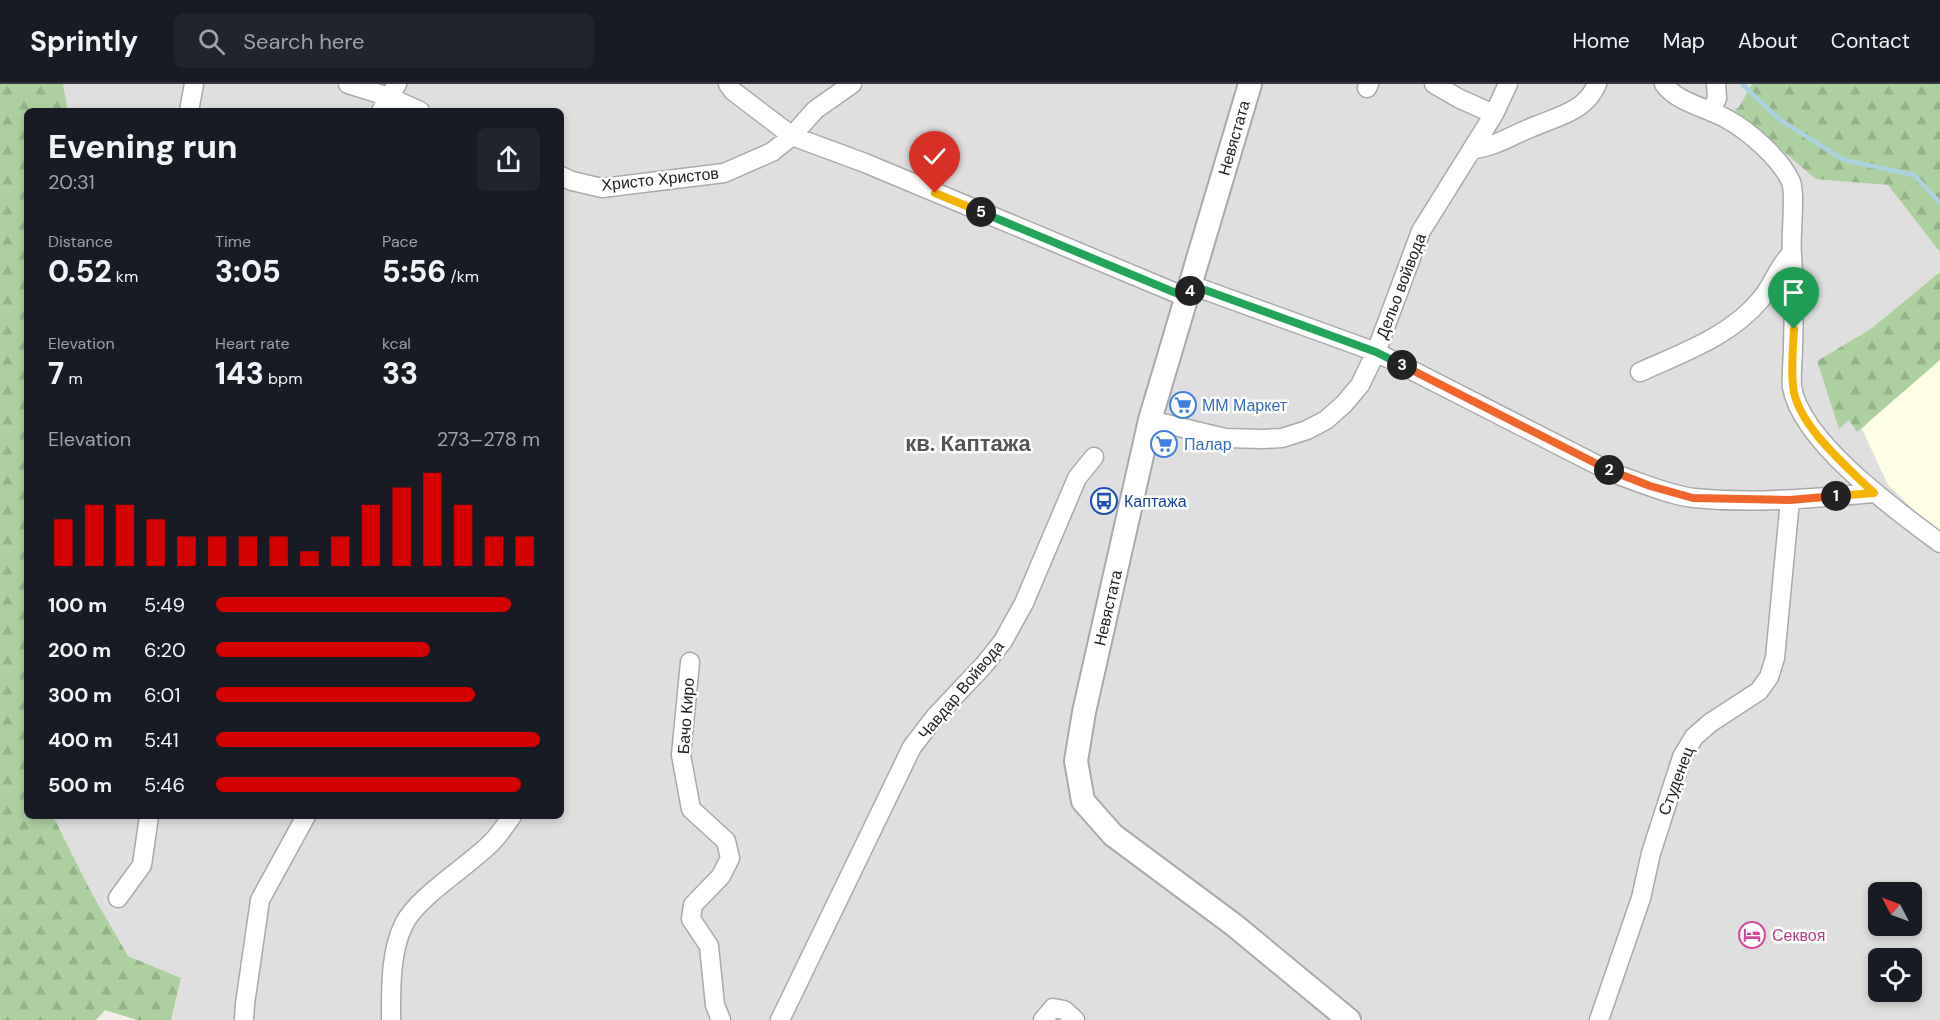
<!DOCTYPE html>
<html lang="en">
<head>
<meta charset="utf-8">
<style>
  :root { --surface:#171b24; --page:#20242c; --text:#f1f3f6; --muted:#9ea1a6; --line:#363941; --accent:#d40000 }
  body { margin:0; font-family:"DM Sans",sans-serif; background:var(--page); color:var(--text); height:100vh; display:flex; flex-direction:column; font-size:22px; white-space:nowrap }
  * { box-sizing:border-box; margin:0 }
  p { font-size:20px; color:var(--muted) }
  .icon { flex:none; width:33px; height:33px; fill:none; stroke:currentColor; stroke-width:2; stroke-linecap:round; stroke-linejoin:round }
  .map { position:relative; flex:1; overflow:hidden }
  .side { position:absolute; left:24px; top:24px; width:540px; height:711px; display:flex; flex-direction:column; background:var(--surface); border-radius:9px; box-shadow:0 3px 9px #0003 }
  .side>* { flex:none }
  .needle { width:39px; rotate:311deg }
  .fabs { position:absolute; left:1868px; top:798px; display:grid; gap:12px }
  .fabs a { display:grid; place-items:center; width:54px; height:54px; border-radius:9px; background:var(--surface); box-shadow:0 3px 9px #0003; font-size:30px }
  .pin { position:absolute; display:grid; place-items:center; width:51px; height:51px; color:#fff; margin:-62px -26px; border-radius:50% 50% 50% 0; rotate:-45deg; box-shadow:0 0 6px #0007 }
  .pin .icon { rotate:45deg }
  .km { position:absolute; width:30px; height:30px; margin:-15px; border-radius:50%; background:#222; color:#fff; font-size:16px; line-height:30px; text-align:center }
  .round { display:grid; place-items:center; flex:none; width:63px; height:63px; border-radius:9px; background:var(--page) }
  .summary { display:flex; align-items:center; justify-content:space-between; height:102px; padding:0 24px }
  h1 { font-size:33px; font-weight:800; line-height:45px }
  .figures { display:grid; grid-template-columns:repeat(3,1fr); gap:9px; height:102px; padding:6px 24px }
  .figures div { display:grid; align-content:center }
  .figures b { font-size:30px; font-weight:800 }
  .figures small { font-size:16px; font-weight:400 }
  .figures p { font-size:16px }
  .chart { height:168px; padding:12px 24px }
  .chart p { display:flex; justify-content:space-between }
  .chart svg { width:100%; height:108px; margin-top:6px; stroke:var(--accent); stroke-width:6 }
  ul { padding:0 24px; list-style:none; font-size:20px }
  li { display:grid; grid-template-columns:96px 72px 1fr; align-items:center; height:45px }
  li i { height:15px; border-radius:8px; background:var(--accent) }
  header { display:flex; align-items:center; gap:36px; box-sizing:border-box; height:84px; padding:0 30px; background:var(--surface); border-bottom:2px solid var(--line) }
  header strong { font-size:28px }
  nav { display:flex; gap:33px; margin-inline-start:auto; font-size:21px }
  .search { width:420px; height:54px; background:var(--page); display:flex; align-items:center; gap:15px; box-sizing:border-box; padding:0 21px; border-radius:9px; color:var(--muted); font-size:22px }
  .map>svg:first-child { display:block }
</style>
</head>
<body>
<header>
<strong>Sprintly</strong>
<div class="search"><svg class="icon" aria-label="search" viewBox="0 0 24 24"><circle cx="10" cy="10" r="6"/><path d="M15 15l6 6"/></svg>Search here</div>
<nav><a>Home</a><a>Map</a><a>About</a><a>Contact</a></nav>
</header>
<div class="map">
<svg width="1940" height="936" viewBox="0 0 1940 936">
  <defs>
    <pattern id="forest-firs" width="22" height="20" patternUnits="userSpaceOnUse" patternTransform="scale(1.5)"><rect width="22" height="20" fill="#add19e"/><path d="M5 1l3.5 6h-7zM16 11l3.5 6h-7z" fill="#95b388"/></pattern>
  </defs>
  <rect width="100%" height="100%" fill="#f2efe9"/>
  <path fill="#e0dfdf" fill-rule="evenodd" d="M63,0H1752L1732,36L1874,89L1940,140V192L1934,206L1817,277L1840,344L1940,248V936H171L181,894L128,872L90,806L53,732H561V27H68ZM1878,808H1911V842H1878ZM1878,874H1911V908H1878Z"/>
  <path fill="#ffffe5" d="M1940,262V451L1888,401L1862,345Z"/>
  <path fill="url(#forest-firs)" d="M0,0H63L68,27H27V732H53L90,806L128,872L181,894L171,936H137L105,926L96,936H0Z
    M1752,0H1940V168L1888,101L1816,95L1758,46L1732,37L1736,28L1735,26L1739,23Z
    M1940,188V276L1857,348L1849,336L1839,345L1817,277L1872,244Z"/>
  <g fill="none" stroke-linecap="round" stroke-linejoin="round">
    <path stroke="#aad3df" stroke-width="4.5" d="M1742,0L1780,36L1844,76L1914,91L1940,119"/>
    <defs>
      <path id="minor" d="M348,0L389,13L420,27
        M728,0L733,7L792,52L865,79L1188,214
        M1434,0L1460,15L1494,30
        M1664,0C1676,18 1708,24 1727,35C1749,47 1781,75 1791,98C1796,111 1790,154 1792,171C1794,201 1794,231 1793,262C1793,275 1791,290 1792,303C1801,358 1897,427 1940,459
        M1367,4L1369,0
        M189,27L194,0
        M381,27L397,0
        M1711,28L1717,14L1716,0
        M1472,66C1500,61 1513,50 1538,41C1562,31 1586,26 1597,0
        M561,92L572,97L602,104L724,89L772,68L792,52L815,26L852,0
        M1191,201L1376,268L1615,390C1640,398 1668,411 1694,414C1754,420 1814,414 1874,409
        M1640,288C1682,269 1731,252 1761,215C1774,200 1777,183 1792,169
        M1150,336L1225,354L1263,355L1282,354L1307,346L1326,336L1344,320L1360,301L1376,268L1421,147L1494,30L1508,0
        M690,578L681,671L691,725L726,757L730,774L721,792L693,821L691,835L709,862L715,921L721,936
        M118,814L142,781L149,732
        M244,936L245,920L260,816L306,732
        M391,936C391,905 390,868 404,840C417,813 470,781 492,758C500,750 506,740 512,732
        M780,936L912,663L935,633L984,581L1003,557L1024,519L1077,394L1094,373
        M1043,936L1053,924L1064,926L1075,936
        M1599,936L1641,814L1651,769L1682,673L1694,653L1710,639L1759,607L1769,593L1775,574L1790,416"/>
      <path id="tertiary" d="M1250,0L1150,336L1084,628L1076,677L1083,717L1113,751L1234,841L1349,936"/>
    </defs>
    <use href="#minor" stroke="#a9a9a9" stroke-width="21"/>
    <use href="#tertiary" stroke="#a9a9a9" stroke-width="26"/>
    <use href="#minor" stroke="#fff" stroke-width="18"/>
    <use href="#tertiary" stroke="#fff" stroke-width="22"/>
  </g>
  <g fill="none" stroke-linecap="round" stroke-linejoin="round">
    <defs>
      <path id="split-1" d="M1794,245C1793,263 1791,283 1793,302C1796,340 1847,383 1874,409L1836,412"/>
      <path id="split-2" d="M1609,386L1650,402L1693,414L1790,416L1836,412"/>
      <path id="split-3" d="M1402,281L1609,386"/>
      <path id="split-4" d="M1190,207L1191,201L1376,268L1402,281"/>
      <path id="split-5" d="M981,128L1188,214L1190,207"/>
      <path id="split-6" d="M935,109L981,128"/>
    </defs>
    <use href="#split-1" stroke="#fff" stroke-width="12"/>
    <use href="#split-2" stroke="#fff" stroke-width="12"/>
    <use href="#split-3" stroke="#fff" stroke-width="12"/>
    <use href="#split-4" stroke="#fff" stroke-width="12"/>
    <use href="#split-5" stroke="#fff" stroke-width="12"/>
    <use href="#split-6" stroke="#fff" stroke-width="12"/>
    <use href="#split-1" stroke="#f5b400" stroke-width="8"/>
    <use href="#split-2" stroke="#f0652b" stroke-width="8"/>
    <use href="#split-3" stroke="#f0652b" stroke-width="8"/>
    <use href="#split-4" stroke="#22a559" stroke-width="8"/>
    <use href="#split-5" stroke="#22a559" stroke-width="8"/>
    <use href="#split-6" stroke="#f5b400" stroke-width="8"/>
  </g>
  <defs>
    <symbol id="supermarket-ring" viewBox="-11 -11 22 22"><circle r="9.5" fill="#fff" stroke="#3f7fe0" stroke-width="1.5"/><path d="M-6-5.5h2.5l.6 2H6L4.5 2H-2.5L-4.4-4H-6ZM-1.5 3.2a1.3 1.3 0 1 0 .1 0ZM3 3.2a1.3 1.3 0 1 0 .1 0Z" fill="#3f7fe0"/></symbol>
    <symbol id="bus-ring" viewBox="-11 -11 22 22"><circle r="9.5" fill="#fff" stroke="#1a4fb4" stroke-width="1.5"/><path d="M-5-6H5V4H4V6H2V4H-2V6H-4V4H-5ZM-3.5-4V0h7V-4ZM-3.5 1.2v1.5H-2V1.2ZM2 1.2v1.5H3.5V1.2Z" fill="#1a4fb4"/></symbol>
    <symbol id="hotel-ring" viewBox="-11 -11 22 22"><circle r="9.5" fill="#fff" stroke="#d1479c" stroke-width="1.5"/><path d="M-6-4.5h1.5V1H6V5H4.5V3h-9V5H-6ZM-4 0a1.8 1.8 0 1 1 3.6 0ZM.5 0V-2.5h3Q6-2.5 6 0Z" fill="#d1479c"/></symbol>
  </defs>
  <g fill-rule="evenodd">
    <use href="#supermarket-ring" x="1168" y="306" width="30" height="30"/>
    <use href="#supermarket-ring" x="1149" y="345" width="30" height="30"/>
    <use href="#bus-ring" x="1089" y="402" width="30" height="30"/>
    <use href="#hotel-ring" x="1737" y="836" width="30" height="30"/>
  </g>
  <g text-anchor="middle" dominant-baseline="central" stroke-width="5" stroke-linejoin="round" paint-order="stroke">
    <g font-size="16" fill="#222" stroke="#fff">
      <text transform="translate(1234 54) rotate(-74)">Невястата</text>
      <text transform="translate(660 95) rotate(-6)">Христо Христов</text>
      <text transform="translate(1401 202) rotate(-69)">Дельо войвода</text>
      <text transform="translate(1108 524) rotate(-77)">Невястата</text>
      <text transform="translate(961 606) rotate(-50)">Чавдар Войвода</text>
      <text transform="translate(686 632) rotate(-86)">Бачо Киро</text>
      <text transform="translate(1676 697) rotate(-69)">Студенец</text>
    </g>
    <g font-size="16" fill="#366cbe" stroke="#fff" text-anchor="start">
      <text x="1202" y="321">ММ Маркет</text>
      <text x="1184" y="360">Палар</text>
    </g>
    <g font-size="16" fill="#164399" stroke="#fff" text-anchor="start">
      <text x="1124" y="417">Каптажа</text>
    </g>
    <g font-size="16" fill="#b23c85" stroke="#fff" text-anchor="start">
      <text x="1772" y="851">Секвоя</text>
    </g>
    <g font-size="22" font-weight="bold" fill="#555" stroke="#fff">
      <text x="968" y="359">кв. Каптажа</text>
    </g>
  </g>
</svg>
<div class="fabs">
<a><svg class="needle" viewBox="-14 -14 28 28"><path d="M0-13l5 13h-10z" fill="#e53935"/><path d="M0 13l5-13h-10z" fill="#9ea1a6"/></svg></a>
<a><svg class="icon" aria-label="locate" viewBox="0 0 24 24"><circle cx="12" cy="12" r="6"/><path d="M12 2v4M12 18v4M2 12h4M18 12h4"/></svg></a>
</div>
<div class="pin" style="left:1794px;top:245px;background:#1e9e55"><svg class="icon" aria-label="arrive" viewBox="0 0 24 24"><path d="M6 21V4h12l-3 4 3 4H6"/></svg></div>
<div class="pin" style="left:935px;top:109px;background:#d93025"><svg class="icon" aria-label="check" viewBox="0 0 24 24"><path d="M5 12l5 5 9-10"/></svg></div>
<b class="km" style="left:1836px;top:412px">1</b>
<b class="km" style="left:1609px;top:386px">2</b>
<b class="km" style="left:1402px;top:281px">3</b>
<b class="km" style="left:1190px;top:207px">4</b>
<b class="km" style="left:981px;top:128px">5</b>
<section class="side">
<div class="summary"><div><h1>Evening run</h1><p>20:31</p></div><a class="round"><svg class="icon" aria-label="share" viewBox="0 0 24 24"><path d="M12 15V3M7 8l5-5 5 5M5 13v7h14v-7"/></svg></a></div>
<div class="figures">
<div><p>Distance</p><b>0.52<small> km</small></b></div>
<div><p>Time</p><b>3:05</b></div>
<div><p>Pace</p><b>5:56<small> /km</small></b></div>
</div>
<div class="figures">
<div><p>Elevation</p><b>7<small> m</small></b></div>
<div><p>Heart rate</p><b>143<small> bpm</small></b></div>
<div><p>kcal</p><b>33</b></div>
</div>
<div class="chart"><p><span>Elevation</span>273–278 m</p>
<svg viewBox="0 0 160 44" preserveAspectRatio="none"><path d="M5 44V25M15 44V19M25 44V19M35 44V25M45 44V32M55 44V32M65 44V32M75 44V32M85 44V38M95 44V32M105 44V19M115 44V12M125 44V6M135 44V19M145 44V32M155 44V32"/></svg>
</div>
<ul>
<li><b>100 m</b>5:49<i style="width:91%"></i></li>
<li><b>200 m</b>6:20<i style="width:66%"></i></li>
<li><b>300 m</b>6:01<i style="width:80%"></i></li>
<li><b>400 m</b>5:41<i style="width:100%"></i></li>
<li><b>500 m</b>5:46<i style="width:94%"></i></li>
</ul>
</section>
</div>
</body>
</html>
